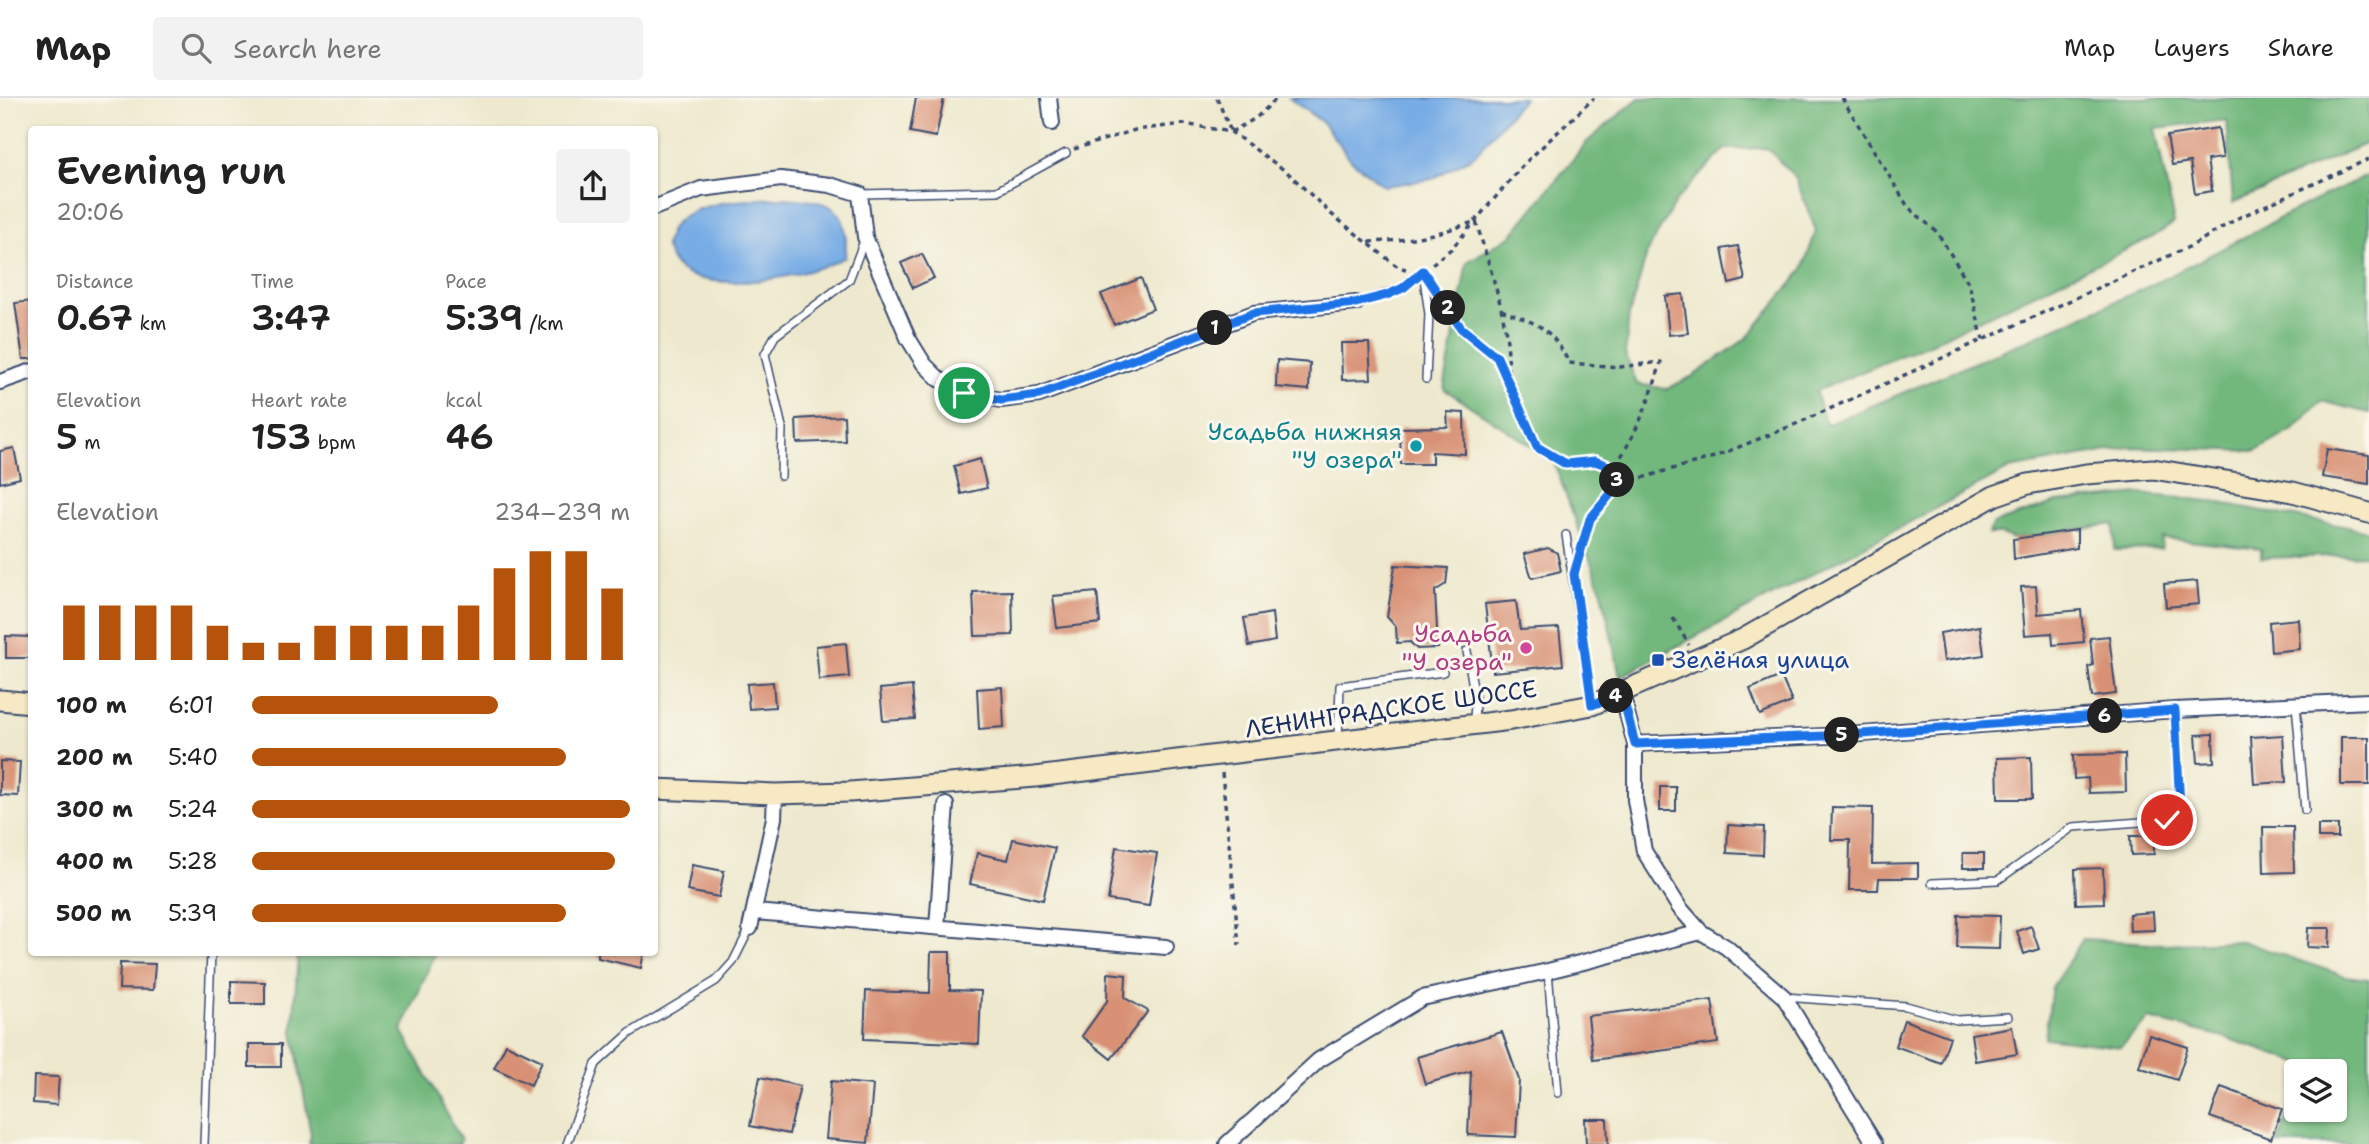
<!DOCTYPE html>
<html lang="en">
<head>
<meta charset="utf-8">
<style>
  :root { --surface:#fff; --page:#f2f2f2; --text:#222; --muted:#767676; --line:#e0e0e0; --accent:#b45309 }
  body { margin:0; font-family:"Shantell Sans",sans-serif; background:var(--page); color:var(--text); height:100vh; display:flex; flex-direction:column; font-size:26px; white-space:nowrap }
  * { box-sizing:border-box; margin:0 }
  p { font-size:23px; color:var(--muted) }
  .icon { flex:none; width:38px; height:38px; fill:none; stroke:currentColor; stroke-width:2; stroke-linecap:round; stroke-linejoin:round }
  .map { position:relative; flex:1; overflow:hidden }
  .side { position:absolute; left:28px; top:28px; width:630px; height:830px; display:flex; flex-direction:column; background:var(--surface); border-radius:7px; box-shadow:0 2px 5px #0004 }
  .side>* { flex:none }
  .buttons { position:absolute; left:2284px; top:961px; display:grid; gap:14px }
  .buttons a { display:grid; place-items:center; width:63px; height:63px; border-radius:7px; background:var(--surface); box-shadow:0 2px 5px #0004; font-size:35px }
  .pin { position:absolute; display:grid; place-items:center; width:60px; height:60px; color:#fff; margin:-30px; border:4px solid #fff; border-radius:50%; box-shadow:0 2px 7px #0007 }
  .km { position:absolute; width:35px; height:35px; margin:-18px; border-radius:50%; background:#222; color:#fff; font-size:19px; line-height:35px; text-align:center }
  .round { display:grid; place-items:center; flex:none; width:74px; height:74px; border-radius:7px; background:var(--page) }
  .summary { display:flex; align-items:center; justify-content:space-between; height:119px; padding:0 28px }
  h1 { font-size:38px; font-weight:600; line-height:52px }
  .figures { display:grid; grid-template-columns:repeat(3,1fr); gap:10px; height:119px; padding:7px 28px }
  .figures div { display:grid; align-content:center }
  .figures b { font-size:35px; font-weight:600 }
  .figures small { font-size:19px; font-weight:400 }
  .figures p { font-size:19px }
  .chart { height:196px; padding:14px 28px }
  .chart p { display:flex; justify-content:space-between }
  .chart svg { width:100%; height:126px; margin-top:7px; stroke:var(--accent); stroke-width:6 }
  ul { padding:0 28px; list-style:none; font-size:23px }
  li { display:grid; grid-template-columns:112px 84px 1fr; align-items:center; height:52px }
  li i { height:18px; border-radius:9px; background:var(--accent) }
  header { display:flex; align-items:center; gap:42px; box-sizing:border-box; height:98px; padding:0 35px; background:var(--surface); border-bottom:2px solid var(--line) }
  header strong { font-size:33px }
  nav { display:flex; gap:38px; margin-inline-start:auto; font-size:24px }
  .search { width:490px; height:63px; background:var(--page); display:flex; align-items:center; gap:18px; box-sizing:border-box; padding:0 24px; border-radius:7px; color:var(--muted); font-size:26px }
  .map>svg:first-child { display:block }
</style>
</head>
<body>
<header>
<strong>Map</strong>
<div class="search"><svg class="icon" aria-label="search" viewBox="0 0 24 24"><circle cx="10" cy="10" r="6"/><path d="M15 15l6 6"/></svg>Search here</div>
<nav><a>Map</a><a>Layers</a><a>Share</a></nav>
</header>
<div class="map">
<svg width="2369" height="1046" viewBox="0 0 2369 1046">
  <rect width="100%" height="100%" fill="#fbf7ec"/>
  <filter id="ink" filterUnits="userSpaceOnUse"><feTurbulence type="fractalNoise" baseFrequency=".0143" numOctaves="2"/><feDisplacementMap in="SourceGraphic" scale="14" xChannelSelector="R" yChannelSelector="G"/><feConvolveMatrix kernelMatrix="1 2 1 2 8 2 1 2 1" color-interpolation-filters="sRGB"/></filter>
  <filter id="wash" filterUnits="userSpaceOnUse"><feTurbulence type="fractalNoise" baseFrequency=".00686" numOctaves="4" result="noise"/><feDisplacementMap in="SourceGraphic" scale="28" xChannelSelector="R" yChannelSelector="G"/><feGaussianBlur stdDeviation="1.57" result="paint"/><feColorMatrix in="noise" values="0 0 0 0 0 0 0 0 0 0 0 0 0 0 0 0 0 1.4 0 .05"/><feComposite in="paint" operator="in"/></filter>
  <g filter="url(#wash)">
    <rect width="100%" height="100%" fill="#eee9ce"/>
    <path fill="#72b87d" stroke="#46746e" stroke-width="2" fill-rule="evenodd" d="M1639,0H2369V44L2233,105L2227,22L2155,30L2174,125L2153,139L1931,245L1816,293L1826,327C1933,282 2041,238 2147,189C2222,153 2293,110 2369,77V315L2321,303L2293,332L2256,353L2130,349L2009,371L1620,579L1602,494L1553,362L1444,291L1467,164L1512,137L1587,44ZM1767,50L1795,79L1816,133L1802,173L1747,240L1693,278L1667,291L1637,286L1625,256L1629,217L1648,152L1677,101L1725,51Z
      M2140,396L2210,403L2369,433V457L2261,460V451L2162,440V451L2115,452L2114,426L2013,441L2002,436H1988L1993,426L2057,404Z
      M2083,841L2166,846L2241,843L2345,878L2369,881V1046H2277L2296,999V1012H2334V973H2307L2308,968L2224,939L2149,921L2120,949L2045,940L2052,889Z
      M298,854H436L402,932L461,1042L459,1046H309L311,1037L293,934Z"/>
    <path fill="#77ace5" stroke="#496ea2" stroke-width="2" d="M1289,0H1524L1474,58L1432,81L1384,88L1351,62L1322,24Z
      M781,100C827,103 851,104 845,159C812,178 705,200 675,167C671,163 668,154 665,148C668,142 669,133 674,127C695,102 750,102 781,100Z"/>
    <g id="blocks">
      <path fill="#d89174" d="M916,0H944L936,39L910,34Z
        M2218,30L2223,60L2207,62L2212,93L2195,96L2190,64L2172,67L2167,38Z
        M1738,148L1745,182L1729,186L1722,151Z
        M922,156L934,180L913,190L901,165Z
        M1141,180L1153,211L1114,227L1101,196Z
        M1683,196L1688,235L1669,237L1665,198Z
        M32,203V261H23L15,205Z
        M1341,245H1369L1371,281L1342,282Z
        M1277,262L1310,265L1309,292L1276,289Z
        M1447,314L1464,315L1465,356L1432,354V366H1401L1400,330L1448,329Z
        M844,318L845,343L797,345L796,321Z
        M14,350L20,380L0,385V353Z
        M2327,351L2369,357V386L2322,379Z
        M980,361L987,390L961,396L954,368Z
        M2077,432V450L2014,461L2013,441Z
        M1548,450L1557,455L1561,473L1532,480L1524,456Z
        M1395,467L1448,470L1446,486L1435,493L1438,550L1417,551L1410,544L1397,545L1396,529L1387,519Z
        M2197,483L2199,506L2166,509L2164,486Z
        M2036,488L2038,516L2081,512L2084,544L2053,547L2052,535L2025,537L2021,489Z
        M1012,493L1013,537L975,538L973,494Z
        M1097,494L1100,525L1057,530L1053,498Z
        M1516,503L1520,532L1559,530L1563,567L1493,574L1485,506Z
        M1272,515L1275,543L1249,548L1244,520Z
        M2298,521L2300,551L2271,554L2269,524Z
        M1980,528L1984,557L1944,563L1940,535Z
        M6,538L32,539V560H6Z
        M2109,538L2116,596L2092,599L2088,569L2093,567L2090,540Z
        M846,545L849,579L819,582L816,548Z
        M1781,578L1792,604L1760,617L1750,591Z
        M773,584L775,609L749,611L747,586Z
        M912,588L915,621L883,623L880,591Z
        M1002,589L1004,629L979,631L977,591Z
        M2213,636L2214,664L2198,665L2196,637Z
        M2283,637L2286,684L2254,686L2251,639Z
        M2341,639H2369V687H2341Z
        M2125,656L2126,694L2089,695L2088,680L2074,681L2073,657Z
        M2031,659L2032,701H1998L1997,660Z
        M0,663L20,664L18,698L0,697Z
        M1660,689H1676V713H1660Z
        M1832,709L1873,710L1872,766L1918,765V780H1879L1878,792H1849L1850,742H1831Z
        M1728,727L1764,729L1763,757L1727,755Z
        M2318,727H2338V740H2318Z
        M2263,729H2293L2294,774L2264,775Z
        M2130,738H2154V756L2131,757Z
        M1013,741L1055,750L1043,802L970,786L977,755L1008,762Z
        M1116,749L1157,755L1149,808L1108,802Z
        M1963,755H1984V770H1963Z
        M692,767L724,773L719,799L687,793Z
        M2103,770L2104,805L2076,806L2075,771Z
        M2153,814L2154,832L2130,833L2129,816Z
        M1958,817L2000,818L1999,851L1957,850Z
        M2031,828L2039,851L2024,856L2017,833Z
        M2308,830H2330L2329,850L2307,849Z
        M598,854H644L641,870L598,860Z
        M931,854H950V892L981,893L979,946L864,941L866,893L930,895Z
        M120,865L155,866L153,892L119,891Z
        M1108,875L1126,877L1125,900L1148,913L1111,961L1082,938L1107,903Z
        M231,883L265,884V906H231Z
        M1712,902L1718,945L1593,962L1588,918Z
        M1904,922L1950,939L1941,965L1895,948Z
        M2012,929L2017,956L1975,963L1971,936Z
        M1502,934L1519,982L1516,1039L1468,1037L1471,973L1425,986L1417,959Z
        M2149,937L2188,949L2177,982L2139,969Z
        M249,946H281V969H249Z
        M506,946L542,963L531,987L494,970Z
        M34,978L59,979L57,1007L33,1005Z
        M760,979L800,988L789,1036L750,1028Z
        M831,983L873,987L868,1045L826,1041Z
        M2221,989L2282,1011L2271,1041L2210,1019Z
        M1585,1021H1607L1608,1046H1586Z"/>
    </g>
  </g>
  <g filter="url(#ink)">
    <use href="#blocks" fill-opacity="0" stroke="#3b4b6f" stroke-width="2"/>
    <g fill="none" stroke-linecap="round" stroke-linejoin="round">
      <defs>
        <path id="service" d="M860,96L997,93L1066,55
          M1423,173L1429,216L1426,281
          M1356,205L1403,190L1423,173
          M781,378L782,329L765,256L775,238L849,182L864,143
          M1566,437L1592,606
          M1467,553L1475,601L1474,626
          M2296,606L2305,712
          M1338,642L1340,588L1443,574
          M1932,785L1998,782L2073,729L2167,722L2180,710L2175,613
          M1548,873L1558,995
          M1785,899L1906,908L1957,922L2008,919
          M204,1046L211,854
          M567,1046L596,966L630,935L716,883L733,864L750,830"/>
        <path id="minor" d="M1049,0L1052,25
          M654,110L701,91L781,81L830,87L860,96L865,139L908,240L924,266L939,281L964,295L1001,302L1039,297L1254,215L1356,205
          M0,284L32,273
          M1622,596L1635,646V702L1644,753L1679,809L1701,834L1726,849L1784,899L1875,1046
          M1635,646L1849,637L2175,612L2369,603
          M755,814L1166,849
          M937,829L946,707
          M750,830L774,720L775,696
          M1227,1046L1319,962L1422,900L1548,873L1701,834"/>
        <path id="secondary" d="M0,602L32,605
          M654,691L775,696L850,694L1035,679L1511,622L1592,607L1743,541L1994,398L2028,386L2086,376L2153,371L2293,394L2369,415"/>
      </defs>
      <use href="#service" stroke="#3b4b6f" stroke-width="10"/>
      <use href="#minor" stroke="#3b4b6f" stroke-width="18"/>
      <use href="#secondary" stroke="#3b4b6f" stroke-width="23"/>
      <path stroke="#3b4b6f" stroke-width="3.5" stroke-dasharray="5 5" stroke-linecap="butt" d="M1217,0L1231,34
        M1842,0L1908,109L1937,134L1969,186L1983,242
        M1231,34L1256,20L1277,0
        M1074,51L1135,32L1184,26L1231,34L1287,74L1330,115L1398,169L1406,171
        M1369,144C1407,143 1440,136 1476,123C1490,173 1511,225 1508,277
        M1432,166L1451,151L1525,65L1594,0
        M1440,198L1461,230L1497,259L1537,349L1566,366L1595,363L1614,370L1617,386
        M1501,212C1538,226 1551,229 1569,265L1620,269L1661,264C1650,303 1636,336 1614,370
        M1581,450L1590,421L1617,387L1714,359L1796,326L2193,147L2238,120L2369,61
        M1673,520L1689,547
        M1222,675L1239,847"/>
      <use href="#service" stroke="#fff" stroke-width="7"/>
      <use href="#minor" stroke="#fff" stroke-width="14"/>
      <use href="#secondary" stroke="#f6e9c3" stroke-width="19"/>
    </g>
  </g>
  <g fill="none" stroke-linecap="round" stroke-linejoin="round" filter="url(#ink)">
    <defs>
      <path id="route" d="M964,295L1001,302L1039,297L1254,215L1356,205L1387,197L1403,190L1423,173L1461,230L1497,259L1537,349L1566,366L1595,363L1614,370L1618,387L1590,421L1574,476L1592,607L1622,596L1635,646L1849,637L2175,612L2180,710L2167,722"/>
    </defs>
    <use href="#route" stroke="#fff" stroke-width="14"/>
    <use href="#route" stroke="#1a73e8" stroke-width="9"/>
  </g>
  <circle fill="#0f9aa8" stroke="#fbf7ec" stroke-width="2.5" cx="1416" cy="348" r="7"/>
  <circle fill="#d1479c" stroke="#fbf7ec" stroke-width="2.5" cx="1526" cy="550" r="7"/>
  <rect fill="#1a4fb4" stroke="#fbf7ec" stroke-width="2.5" x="1651" y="555" width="14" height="14" rx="3.5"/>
  <g text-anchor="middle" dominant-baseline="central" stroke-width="6" stroke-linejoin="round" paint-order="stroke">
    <g font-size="24" fill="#0d838f" stroke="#fbf7ec" text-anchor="end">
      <text x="1402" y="334">Усадьба нижняя<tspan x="1402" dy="28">"У озера"</tspan></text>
    </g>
    <g font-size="24" fill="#b23c85" stroke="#fbf7ec" text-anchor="end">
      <text x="1512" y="536">Усадьба<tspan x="1512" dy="28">"У озера"</tspan></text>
    </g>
    <g font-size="24" fill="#164399" stroke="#fbf7ec" text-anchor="start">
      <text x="1672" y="562">Зелёная улица</text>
    </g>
    <g font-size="24" fill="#1b2f5e" stroke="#fbf7ec">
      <text transform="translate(1391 611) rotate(-8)">ЛЕНИНГРАДСКОЕ ШОССЕ</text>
    </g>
  </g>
</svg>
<div class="buttons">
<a><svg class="icon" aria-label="layers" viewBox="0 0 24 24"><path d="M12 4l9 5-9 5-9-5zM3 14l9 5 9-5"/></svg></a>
</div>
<div class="pin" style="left:964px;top:295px;background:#1e9e55"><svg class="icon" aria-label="arrive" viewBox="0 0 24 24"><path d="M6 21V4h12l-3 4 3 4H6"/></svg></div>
<div class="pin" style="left:2167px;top:722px;background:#d93025"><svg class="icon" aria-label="check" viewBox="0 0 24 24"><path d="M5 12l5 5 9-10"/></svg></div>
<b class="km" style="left:1215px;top:230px">1</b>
<b class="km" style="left:1448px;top:210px">2</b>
<b class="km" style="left:1617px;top:382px">3</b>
<b class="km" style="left:1616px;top:598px">4</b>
<b class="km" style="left:1842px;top:637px">5</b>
<b class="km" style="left:2105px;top:618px">6</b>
<section class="side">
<div class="summary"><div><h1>Evening run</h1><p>20:06</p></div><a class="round"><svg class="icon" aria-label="share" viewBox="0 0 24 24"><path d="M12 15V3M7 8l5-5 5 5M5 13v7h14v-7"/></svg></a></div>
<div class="figures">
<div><p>Distance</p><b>0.67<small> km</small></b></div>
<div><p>Time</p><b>3:47</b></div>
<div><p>Pace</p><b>5:39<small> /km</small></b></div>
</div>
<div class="figures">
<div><p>Elevation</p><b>5<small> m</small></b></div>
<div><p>Heart rate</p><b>153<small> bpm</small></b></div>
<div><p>kcal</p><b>46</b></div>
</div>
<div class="chart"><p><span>Elevation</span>234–239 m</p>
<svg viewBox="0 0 160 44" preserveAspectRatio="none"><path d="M5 44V25M15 44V25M25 44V25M35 44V25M45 44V32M55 44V38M65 44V38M75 44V32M85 44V32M95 44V32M105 44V32M115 44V25M125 44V12M135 44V6M145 44V6M155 44V19"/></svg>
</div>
<ul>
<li><b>100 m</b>6:01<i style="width:65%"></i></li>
<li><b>200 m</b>5:40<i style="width:83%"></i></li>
<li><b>300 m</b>5:24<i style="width:100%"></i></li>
<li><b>400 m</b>5:28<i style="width:96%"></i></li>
<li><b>500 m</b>5:39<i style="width:83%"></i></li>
</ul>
</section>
</div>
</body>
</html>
